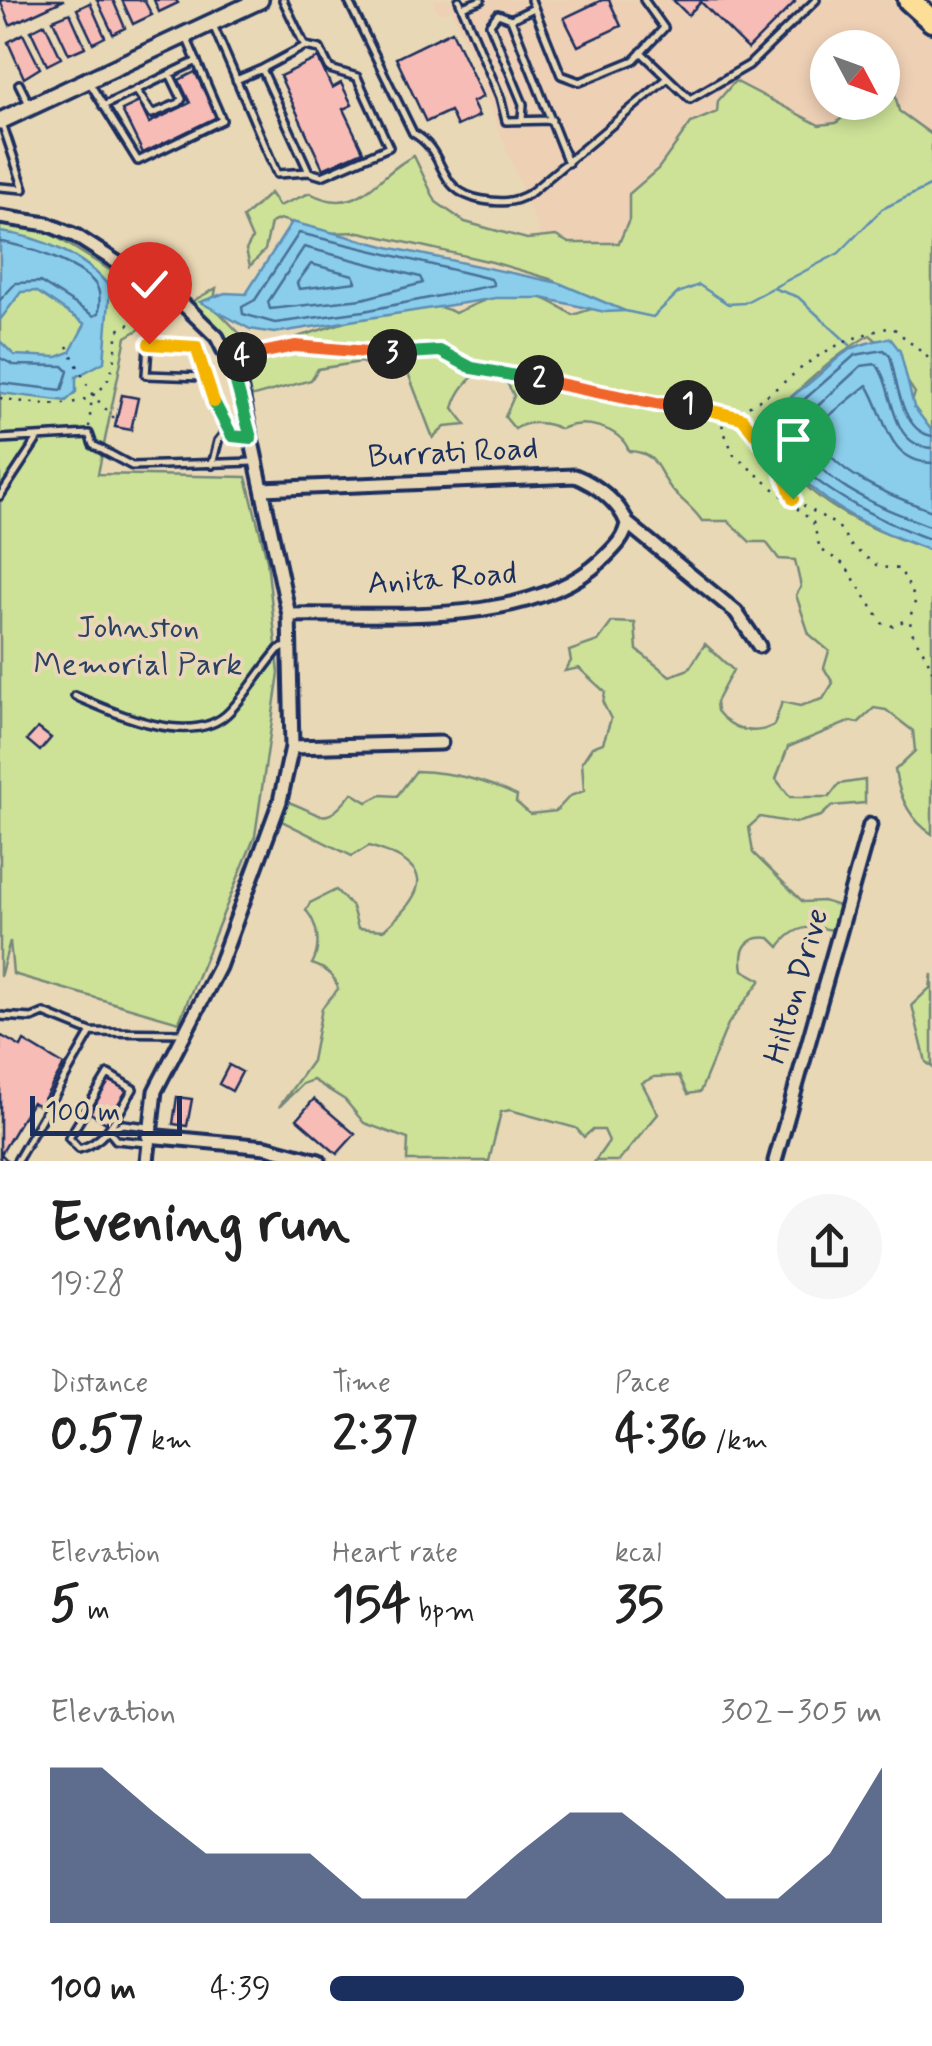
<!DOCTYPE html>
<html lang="en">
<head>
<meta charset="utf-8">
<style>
  :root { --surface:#fff; --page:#f6f6f6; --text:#222; --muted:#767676; --accent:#1b2f5e }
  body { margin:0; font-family:Mynerve,sans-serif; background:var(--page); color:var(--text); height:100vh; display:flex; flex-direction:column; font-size:38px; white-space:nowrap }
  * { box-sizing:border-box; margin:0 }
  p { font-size:32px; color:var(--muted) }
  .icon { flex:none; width:55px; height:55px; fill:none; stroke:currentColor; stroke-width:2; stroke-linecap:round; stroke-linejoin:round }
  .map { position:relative; height:1161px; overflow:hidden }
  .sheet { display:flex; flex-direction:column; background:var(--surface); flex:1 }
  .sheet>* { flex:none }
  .needle { width:65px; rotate:131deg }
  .controls { position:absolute; left:810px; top:30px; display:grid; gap:20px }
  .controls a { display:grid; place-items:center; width:90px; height:90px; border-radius:50%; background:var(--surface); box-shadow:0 5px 15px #0003; font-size:50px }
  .scale { position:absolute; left:30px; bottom:25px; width:152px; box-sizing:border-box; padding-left:10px; border:5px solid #1b2f5e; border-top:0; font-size:28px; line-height:35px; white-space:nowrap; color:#1b2f5e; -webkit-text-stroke:8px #e9d8b5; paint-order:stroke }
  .pin { position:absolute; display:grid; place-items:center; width:85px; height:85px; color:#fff; margin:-102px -42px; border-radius:50% 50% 50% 0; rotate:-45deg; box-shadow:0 0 10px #0007 }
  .pin .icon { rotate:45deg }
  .km { position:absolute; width:50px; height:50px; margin:-25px; border-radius:50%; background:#222; color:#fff; font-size:28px; line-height:50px; text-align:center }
  .round { display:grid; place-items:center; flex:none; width:105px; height:105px; border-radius:52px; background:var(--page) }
  .head { display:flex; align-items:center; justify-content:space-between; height:170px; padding:0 50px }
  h1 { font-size:55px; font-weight:700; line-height:75px }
  .metrics { display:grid; grid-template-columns:repeat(3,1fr); gap:15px; height:170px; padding:10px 50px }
  .metrics div { display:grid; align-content:center }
  .metrics b { font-size:50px; font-weight:700 }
  .metrics small { font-size:28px; font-weight:400 }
  .metrics p { font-size:28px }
  .chart { height:280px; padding:20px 50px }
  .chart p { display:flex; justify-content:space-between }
  .chart svg { width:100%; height:180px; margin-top:10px; fill:var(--accent); opacity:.7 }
  ul { padding:0 50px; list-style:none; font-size:32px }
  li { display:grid; grid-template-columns:160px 120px 1fr; align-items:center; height:75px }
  li i { height:25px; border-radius:12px; background:var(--accent) }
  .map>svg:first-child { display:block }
</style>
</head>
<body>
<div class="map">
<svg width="932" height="1161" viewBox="0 0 932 1161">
  <rect width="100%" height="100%" fill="#e9d8b5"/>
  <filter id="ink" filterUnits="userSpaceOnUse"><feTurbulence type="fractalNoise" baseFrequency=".01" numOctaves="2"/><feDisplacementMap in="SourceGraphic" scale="20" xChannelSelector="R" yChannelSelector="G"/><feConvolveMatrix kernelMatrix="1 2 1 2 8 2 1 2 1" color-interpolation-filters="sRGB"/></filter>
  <g filter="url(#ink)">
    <path fill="#eed0b5" d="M432,0H893L908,21L932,37V135L898,111L895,93L883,85L882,48H828V102L860,103L836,123L819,125L735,81L718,101L717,111L691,123L658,169L644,178L619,243L590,245L556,236L541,237L452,10L439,14Z"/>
    <path fill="#cde297" stroke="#74887a" stroke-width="2.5" d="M735,81L819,125L836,123L860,103L882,102L885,83L893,87L899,111L932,135V431L908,414L915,393L885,348L870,335C845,348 787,396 772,420C780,438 786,463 799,478C830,515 888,535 932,551V834C910,820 899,796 895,770L915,751L913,731L886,710L874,708L858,723L851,721L788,747L776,779L790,797H829L839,784L865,780V803L832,806L821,816L795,823L760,817L749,827L753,853L803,902L823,901L846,908L841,932C815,925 795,923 779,947L770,938C747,935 739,948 743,970L761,980L728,1024L700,1092L688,1094L679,1076L654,1077L642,1083L658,1114L619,1161H595L609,1141L604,1130H592L584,1137L576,1128L510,1110L501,1112L489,1161H407L408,1139L364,1123L345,1100L313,1080L302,1084L279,1107L312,1061L322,1008L338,989C335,976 325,968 312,964C321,948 319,926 306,910L310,903L336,890L352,907L358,928L384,930C430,889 434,865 369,846L352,856L276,818L282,800C321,811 322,832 352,793L367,802L381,795L397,796L416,771C451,772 485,780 517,796L516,802L530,814L556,811L570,796L584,791L582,762L592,747L603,743L611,719L603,703L605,692L579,668L565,671L571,661L569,651L598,641L612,622L635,623L637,650L670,676L689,669L705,644L733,670L716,702L717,711C731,729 753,737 774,725L782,702L800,706L823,699L833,683L824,668L829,651L809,634L796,595L801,587L795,560L779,559L766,542H750L728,521H702C694,509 684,502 674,492C657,474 660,452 629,451C620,427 582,418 561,429C547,422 527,420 515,429L505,417L514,396C496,353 463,374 453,408L466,425L445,427L433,438L405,365L375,369L361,362L318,369L311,380L243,399L219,341L184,306L216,288L213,306L252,346C309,344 407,285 455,313C508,290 523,282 573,315L598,307L550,279L492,262L360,232L326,233L280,219L271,223L265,250L250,266L246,250L252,239L243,218L270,193L279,206L310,193C361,220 377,172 414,156L436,202L465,222L527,239L556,236L569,243H619L629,220V194L658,169L691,123L717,112L718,101Z
      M0,225L45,230L147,293L159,318L126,337L98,474L246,477L267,560L279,673L255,836L179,1022L13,974L10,941L0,977Z
      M932,974V1067L926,1062L912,1005L930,988Z"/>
    <path fill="#8bceec" stroke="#5e8eb3" stroke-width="2.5" d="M292,222L392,248L559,283L625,311L605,312L542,298H496L274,333L250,329L200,302L225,293L246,294Z
      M0,232C38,236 87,256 110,288L104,362L76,377V392L66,401L0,393V341L14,355L57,357L70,352L85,324L36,291L21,292L0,320Z
      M890,338L900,351L914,407L932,431V551C875,530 815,506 782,452C776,441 769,428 774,417C781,403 795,394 807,385C845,355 839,347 890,338Z"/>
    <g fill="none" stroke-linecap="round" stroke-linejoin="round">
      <path stroke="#486f97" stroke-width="2.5" d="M299,233L491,279L494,285L364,311L275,323L243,314L242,307L255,300Z
        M0,242C22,244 90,267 98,289C101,296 99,306 99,313L94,316L40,282L16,283L0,300
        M304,247L420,277L423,283L362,299L270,309L268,302Z
        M311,264L353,275L356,282L299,289L297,283Z
        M0,358L14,365L63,366L68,371L62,390L0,383
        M932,436C901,431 897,381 890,356L884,350L855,355L790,412C753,468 894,526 932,540
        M932,448C887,445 896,389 876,364L861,366L796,426C808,482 885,509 932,527
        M932,463C885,461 886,414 867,385L814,428C828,473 891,496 932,511"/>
      <path stroke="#5e8eb3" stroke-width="2.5" d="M773,288L798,297L850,345
        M625,311L653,317L678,293L699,285L728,304L744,303L839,253L882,209L932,185"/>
    </g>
    <path fill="#f8bcb6" stroke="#1b2f5e" stroke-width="2.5" d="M0,0H64L10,25Z
      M97,0H113L125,28L113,34Z
      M122,0H144L152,15L133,24Z
      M154,0H176L178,3L159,12Z
      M602,0H609L621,26L578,46L564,18Z
      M673,0H793L795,2L748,49L701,2L688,15Z
      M90,3L105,37L93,43L77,9Z
      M70,13L85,47L69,54L53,20Z
      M45,24L61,58L47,65L31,31Z
      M452,31L483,97L472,102L479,116L457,126L450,111L426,122L396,58Z
      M23,34L40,68L24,78L8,42Z
      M318,58L332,88L341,83L352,105L343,109L363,151L323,169L280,76Z
      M195,72L217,117L143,153L122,110L139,102L149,123L190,103L179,80Z
      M122,395L138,398L131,430L115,427Z
      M38,728L51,738L40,751L27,740Z
      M0,1035L21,1047L24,1041L64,1065L40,1106L32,1102L1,1154L8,1161H0Z
      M229,1065L242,1072L232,1091L219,1084Z
      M109,1079L127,1090L106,1123L89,1112Z
      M177,1097L192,1099L187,1126L173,1124Z
      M314,1099L355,1134L337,1154L297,1119Z"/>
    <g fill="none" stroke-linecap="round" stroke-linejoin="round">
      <defs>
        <path id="lane" d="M348,0L413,133C449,153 434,192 483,200C501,203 513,203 529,194L668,78
          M459,0L500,97L506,121L552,120
          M531,0L561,75L580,82L634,60L664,28L644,0
          M465,6L481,0
          M511,19L568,163
          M213,25L277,174L309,172L262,69L236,80
          M305,46L320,49L330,69L357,77L389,147L322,176L309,172
          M641,52L690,99L749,65L816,0
          M262,69L305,46L283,0
          M89,82L138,161L222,120L187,39
          M19,84L29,104
          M136,90L152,114L179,103L182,99L170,74
          M103,106L197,61
          M522,119L523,104L490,24L498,14L511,19L534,8
          M0,187L24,189L2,123
          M203,377L146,375L148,346L196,347C203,374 213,422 237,439H248
          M0,439L89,434L93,445L132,466L253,462
          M212,465L218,441L227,430
          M0,496L38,438
          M75,696C114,713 194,750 230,711C248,692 262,669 279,649L287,647
          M0,1016L32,1018L44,1013L91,1032L183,1033
          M108,1074L133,1089C119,1112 107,1143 79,1149L69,1138Z
          M147,1143L116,1140L108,1130L123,1124L148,1127
          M17,1161L91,1032"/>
        <path id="street" d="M0,217L47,224L76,236L185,306L217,337L239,381L289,615L292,747L280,801L219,967L155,1091L147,1161
          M262,489L575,476C595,484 619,502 627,523L736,612L759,646
          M289,615C385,613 527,629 602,560C613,549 625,539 627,523
          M292,747L441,743
          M148,1136L266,1147L319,1161
          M775,1161L870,825"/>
        <path id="secondary" d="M0,121L260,0"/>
        <path id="highway" d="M909,0L932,21"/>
      </defs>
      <use href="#lane" stroke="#1b2f5e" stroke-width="12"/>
      <use href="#street" stroke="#1b2f5e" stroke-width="19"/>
      <use href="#secondary" stroke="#1b2f5e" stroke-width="22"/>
      <use href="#highway" stroke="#1b2f5e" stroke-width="28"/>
      <path stroke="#1b2f5e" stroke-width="2.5" stroke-dasharray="2.5 8" stroke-linecap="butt" d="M116,276C136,290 147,309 147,332
        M67,346L92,394L114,418
        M242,358L295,346L372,356L440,351L472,367L742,418L779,463L793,499L838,526L852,547L879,567L900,569L916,600C900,635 922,639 932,671
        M0,398C35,404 99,417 112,369C116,357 116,343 118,330L132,323L147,324
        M729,413C762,404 778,386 804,366C830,346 860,334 892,327L932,361
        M727,415L722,427L734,455L813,522L820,549L845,565L882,623L889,627L906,620
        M89,427L92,395"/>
      <use href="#lane" stroke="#e9d8b5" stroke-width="5"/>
      <use href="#street" stroke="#e9d8b5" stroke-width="11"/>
      <use href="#secondary" stroke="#e9d8b5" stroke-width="15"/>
      <use href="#highway" stroke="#fdde96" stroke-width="20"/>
    </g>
  </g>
  <g fill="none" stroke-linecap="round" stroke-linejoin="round" filter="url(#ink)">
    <defs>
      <path id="split-1" d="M688,405L742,418L779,463L793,499"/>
      <path id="split-2" d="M539,380L656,404L688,405"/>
      <path id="split-3" d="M392,354L440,351L472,368L539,380"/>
      <path id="split-4" d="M242,357L295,346L392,354"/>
      <path id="split-5" d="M214,402L232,436L251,438L230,360L242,357"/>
      <path id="split-6" d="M149,344L196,347L214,402"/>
    </defs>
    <use href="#split-1" stroke="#fff" stroke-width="20"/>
    <use href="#split-2" stroke="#fff" stroke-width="20"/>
    <use href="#split-3" stroke="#fff" stroke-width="20"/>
    <use href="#split-4" stroke="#fff" stroke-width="20"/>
    <use href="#split-5" stroke="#fff" stroke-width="20"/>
    <use href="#split-6" stroke="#fff" stroke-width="20"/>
    <use href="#split-1" stroke="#f5b400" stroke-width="12"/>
    <use href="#split-2" stroke="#f0652b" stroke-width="12"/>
    <use href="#split-3" stroke="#22a559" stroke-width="12"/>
    <use href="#split-4" stroke="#f0652b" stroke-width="12"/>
    <use href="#split-5" stroke="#22a559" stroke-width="12"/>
    <use href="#split-6" stroke="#f5b400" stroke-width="12"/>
  </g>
  <g text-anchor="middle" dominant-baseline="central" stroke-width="8" stroke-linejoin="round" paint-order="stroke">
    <g font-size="32" fill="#1b2f5e" stroke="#e9d8b5">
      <text transform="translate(453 453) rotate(-3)">Burrati Road</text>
      <text transform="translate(442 579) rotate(-4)">Anita Road</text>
      <text transform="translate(797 986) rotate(-74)">Hilton Drive</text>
    </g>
    <g font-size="32" fill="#2d4164" stroke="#e9d8b5">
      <text x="138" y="628">Johnston<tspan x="138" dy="37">Memorial Park</tspan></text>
    </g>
  </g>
</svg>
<div class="controls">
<a><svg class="needle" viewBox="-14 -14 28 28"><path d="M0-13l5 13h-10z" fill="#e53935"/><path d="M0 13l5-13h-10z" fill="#767676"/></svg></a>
</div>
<div class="scale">100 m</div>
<div class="pin" style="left:793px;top:499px;background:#1e9e55"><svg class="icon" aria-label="arrive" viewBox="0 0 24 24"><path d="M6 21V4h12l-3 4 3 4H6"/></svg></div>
<div class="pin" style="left:149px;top:344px;background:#d93025"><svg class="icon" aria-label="check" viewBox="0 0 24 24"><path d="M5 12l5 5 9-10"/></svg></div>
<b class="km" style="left:688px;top:405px">1</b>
<b class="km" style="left:539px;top:380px">2</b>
<b class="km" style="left:392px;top:354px">3</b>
<b class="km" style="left:242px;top:357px">4</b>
</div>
<section class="sheet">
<div class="head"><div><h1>Evening run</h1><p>19:28</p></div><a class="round"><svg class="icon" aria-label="share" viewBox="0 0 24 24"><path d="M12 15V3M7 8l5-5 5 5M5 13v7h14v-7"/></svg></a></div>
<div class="metrics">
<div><p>Distance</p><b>0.57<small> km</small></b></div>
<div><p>Time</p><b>2:37</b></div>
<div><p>Pace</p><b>4:36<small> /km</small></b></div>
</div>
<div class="metrics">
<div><p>Elevation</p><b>5<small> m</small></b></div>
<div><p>Heart rate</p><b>154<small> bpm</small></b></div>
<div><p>kcal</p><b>35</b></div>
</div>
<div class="chart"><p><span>Elevation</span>302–305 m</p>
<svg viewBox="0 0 160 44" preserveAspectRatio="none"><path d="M0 44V6L10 6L20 17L30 27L40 27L50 27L60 38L70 38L80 38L90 27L100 17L110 17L120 27L130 38L140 38L150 27L160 6V44z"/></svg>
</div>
<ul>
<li><b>100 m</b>4:39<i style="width:75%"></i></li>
</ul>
</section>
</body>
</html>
